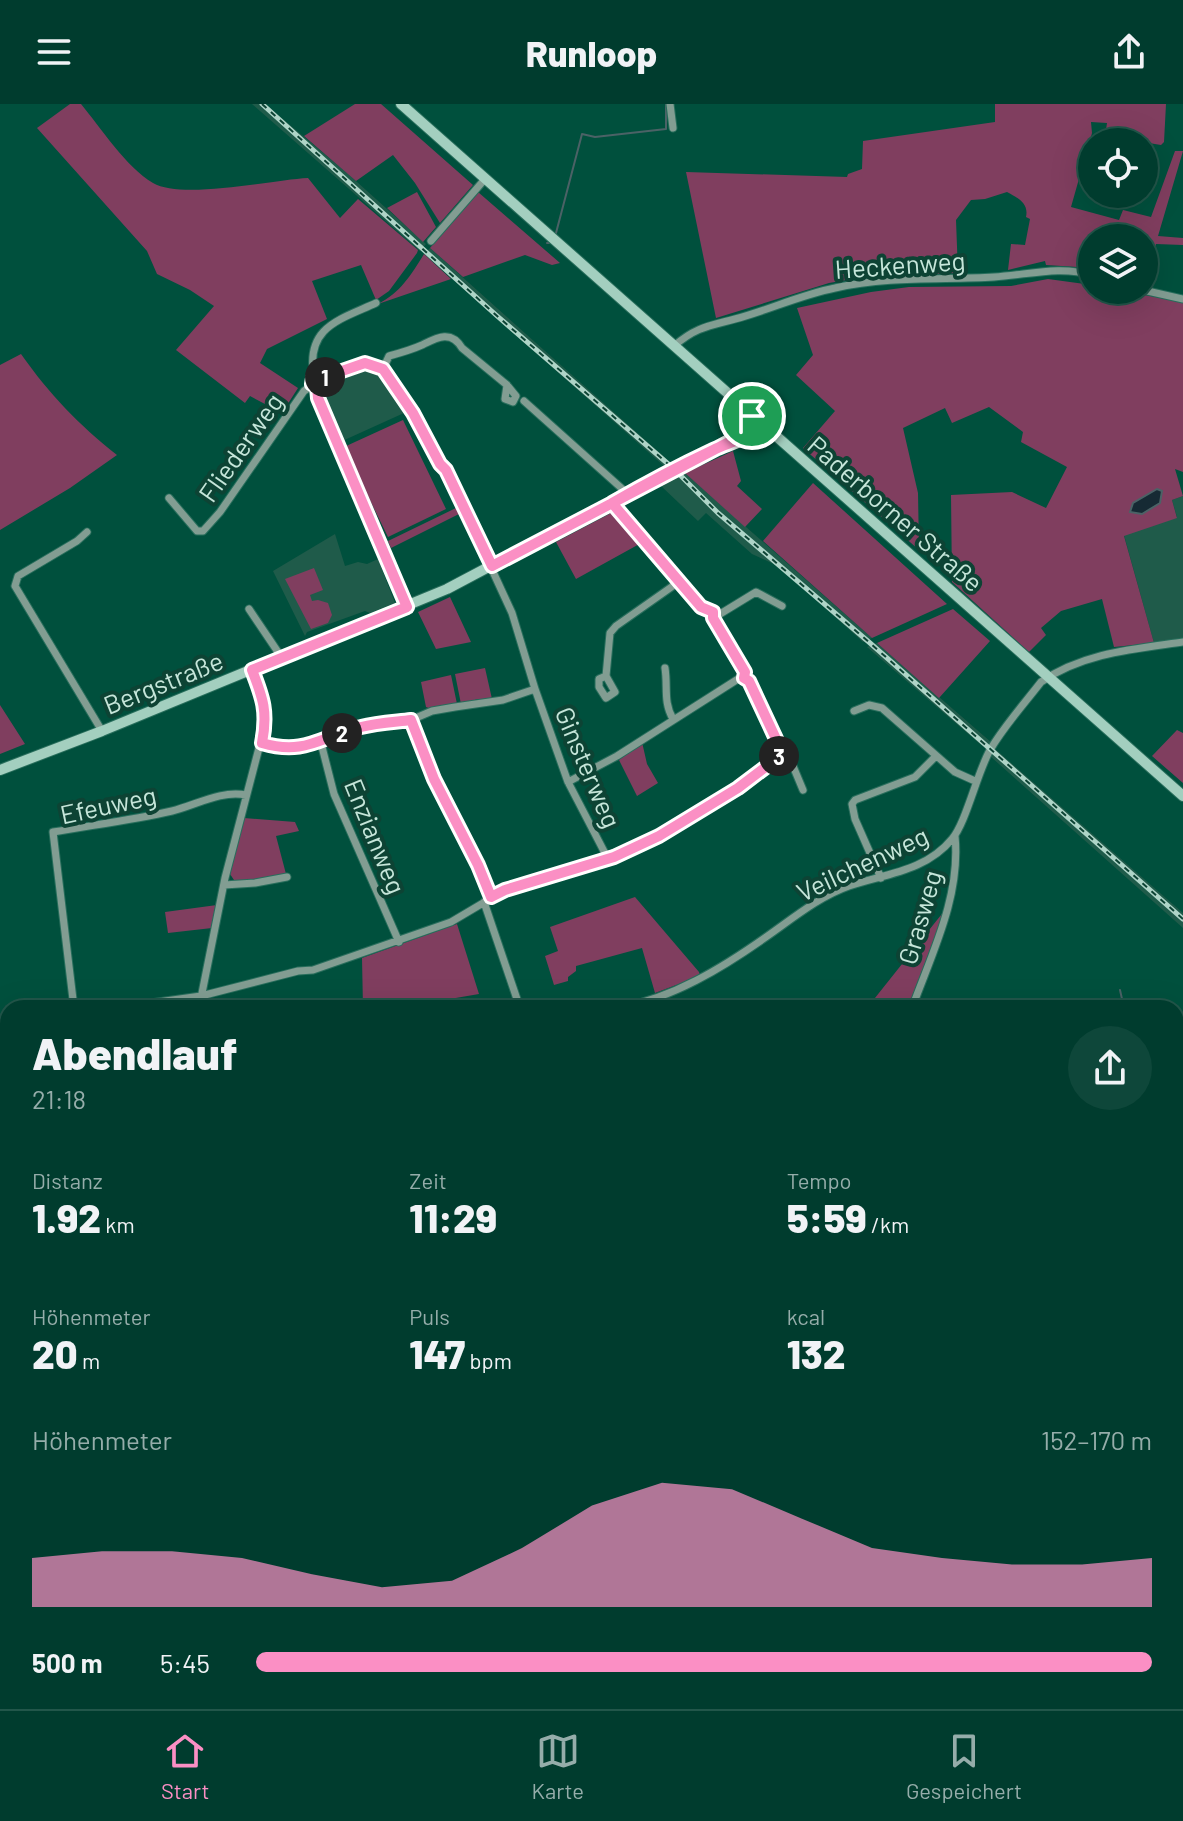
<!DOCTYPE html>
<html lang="de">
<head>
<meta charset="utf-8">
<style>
  :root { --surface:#003c2e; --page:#0e473a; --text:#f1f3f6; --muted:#95adaa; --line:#22564a; --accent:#fb8fc4 }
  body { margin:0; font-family:Barlow,sans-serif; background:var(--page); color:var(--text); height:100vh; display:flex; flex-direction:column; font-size:30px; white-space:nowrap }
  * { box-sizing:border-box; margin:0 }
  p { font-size:26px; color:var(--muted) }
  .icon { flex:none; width:44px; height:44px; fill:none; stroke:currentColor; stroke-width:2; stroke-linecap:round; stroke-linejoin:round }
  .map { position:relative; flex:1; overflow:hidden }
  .details { position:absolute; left:0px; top:896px; width:1184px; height:710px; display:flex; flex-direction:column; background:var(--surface); border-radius:24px 24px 0 0; box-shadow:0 8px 32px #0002,0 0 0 2px var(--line) }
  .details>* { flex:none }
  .controls { position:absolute; left:1078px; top:24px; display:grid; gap:16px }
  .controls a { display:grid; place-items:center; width:80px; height:80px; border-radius:50%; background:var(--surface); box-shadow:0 8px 32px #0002,0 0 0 2px var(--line); font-size:40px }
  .pin { position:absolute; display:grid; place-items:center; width:68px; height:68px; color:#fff; margin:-34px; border:4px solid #fff; border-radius:50%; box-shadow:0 2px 8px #0007 }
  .km { position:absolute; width:40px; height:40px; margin:-20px; border-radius:50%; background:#222; color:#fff; font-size:22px; line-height:40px; text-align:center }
  .round { display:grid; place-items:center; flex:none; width:84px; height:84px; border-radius:42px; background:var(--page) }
  .summary { display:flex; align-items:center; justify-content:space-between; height:136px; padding:0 32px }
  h1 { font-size:44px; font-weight:800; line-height:60px }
  .figures { display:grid; grid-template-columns:repeat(3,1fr); gap:12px; height:136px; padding:8px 32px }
  .figures div { display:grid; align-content:center }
  .figures b { font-size:40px; font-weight:800 }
  .figures small { font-size:22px; font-weight:400 }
  .figures p { font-size:22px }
  .chart { height:224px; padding:16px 32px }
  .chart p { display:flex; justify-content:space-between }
  .chart svg { width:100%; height:144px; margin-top:8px; fill:var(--accent); opacity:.7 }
  ul { padding:0 32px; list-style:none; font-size:26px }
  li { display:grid; grid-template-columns:128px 96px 1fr; align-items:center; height:60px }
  li i { height:20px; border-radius:10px; background:var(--accent) }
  header { display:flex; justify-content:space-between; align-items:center; height:104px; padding:0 32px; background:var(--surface); font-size:36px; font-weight:800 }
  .tab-bar { display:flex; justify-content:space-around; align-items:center; height:112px; border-top:2px solid var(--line); background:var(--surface); font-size:22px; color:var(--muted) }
  .tab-bar a { display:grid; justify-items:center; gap:4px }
  .tab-bar .active { color:var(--accent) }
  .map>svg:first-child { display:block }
</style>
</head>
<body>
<header><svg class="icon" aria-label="menu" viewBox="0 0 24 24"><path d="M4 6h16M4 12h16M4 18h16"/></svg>Runloop<svg class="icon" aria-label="share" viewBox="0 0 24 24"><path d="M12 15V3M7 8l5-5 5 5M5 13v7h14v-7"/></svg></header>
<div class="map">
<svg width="1183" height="1605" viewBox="0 0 1183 1605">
  <rect width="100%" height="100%" fill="#00503d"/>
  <path fill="#1f5b4a" d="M252,0H265L347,69L426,140L420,147Z
    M430,144L527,231L671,359L664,362L424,150Z
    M363,267L379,270L404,309L340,338L321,291L332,280Z
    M685,369L721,401L872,534L863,538L778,462L752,450L706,409L698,417L660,381Z
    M1183,392V535L1154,539L1124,431L1177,413L1172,396Z
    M335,430L345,462L358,458L367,460L378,455L395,499L370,509L365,507L307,528L305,532L273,467Z
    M877,539L992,639L987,646L867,543Z
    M994,644L1183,809V824L990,652Z"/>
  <path fill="#803e5f" d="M70,0H81C101,24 126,63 153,79C182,96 271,76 308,74L340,114L358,95L418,146L417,149L389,187L376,196L361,161L312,177L327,215L267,245L260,259L298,284L282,309L250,292L245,299L176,246L214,202L190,186L157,170L147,147L37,24Z
    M355,0H381L473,81L440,119L415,79L393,51L356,77L304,32Z
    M995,0H1166L1164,38L1161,41L1112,33L1113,27L1106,26L1107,19L1091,18L1092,29L1071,103L1119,116L1123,106L1151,113L1175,47H1183L1158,132L1183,134V141L1156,140L1145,184L1144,134H1092V167L1077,163L1046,161L1045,157L1008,166L1011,140L1025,141L1030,115L1026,113C1029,99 1018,94 1007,88L985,95L971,96L956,116L958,169L869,172L829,179L716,214L686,68L847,73L848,70L862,65L863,37L995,18Z
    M417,88L436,123L423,138L387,104Z
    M478,88L560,159L552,161L525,151L463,173L430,144Z
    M424,150L451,175L378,200C400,189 411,171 424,150Z
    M1048,175L1092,181V186L1134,189L1183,198V368L1175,365L1183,392L1172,396L1177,414L1124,432L1154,539L1114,543L1102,495L1061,507L1041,524L1046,531L1029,548L952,478L951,391L1012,388L1046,404L1067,363L1021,338L1023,328L989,303L952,319L945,304L903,324L918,389L919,446L803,344L835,307L796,271L813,251L797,204L871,188L909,183L1011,182Z
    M21,250C50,291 78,320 117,351L70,384L0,426V261Z
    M403,316L446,405L388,433L344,343Z
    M733,347L741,377L737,382L762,405L745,423L685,369Z
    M813,379L947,500L872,534L763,437Z
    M456,404L459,410L391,444L388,437Z
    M615,407L643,438L576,475L556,438Z
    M314,464L323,486L310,491L312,497L318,496L328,499L332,511L328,519L311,525L285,475Z
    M450,493L471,538L436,545L418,508Z
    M953,505L990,537L939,594L877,539Z
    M485,564L492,595L483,597L478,595L461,600L455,570Z
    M451,571L457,600L431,605L426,603L421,578Z
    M0,601L25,640L0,650Z
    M1177,626L1183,629V679L1152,652Z
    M642,638L647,660L658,679L637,692L619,656Z
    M244,714L295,718L299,727L276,732L286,770L236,779L230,770Z
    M635,793L699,868L700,872L655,889L642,844L576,862V867L568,873V877L554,881L545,852L558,847L550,823Z
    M217,801L212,824L168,829L165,808Z
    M945,806L908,904H867Z
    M457,820L479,890L444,896L433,901L432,904H363L362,854Z
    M8,979V1040L0,1044V981Z
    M1176,1152H1183V1233L1176,1271Z
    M8,1263V1519H0V1266Z
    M0,1523H8V1598H120L121,1605H0Z
    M1176,1576H1183V1605H875L873,1598H1176Z
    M421,1598H570L569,1605H465L422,1600Z
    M572,1598H664L665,1605H571Z
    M666,1598H794V1605H667Z
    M798,1598H871L873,1605H797Z"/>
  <path fill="#162a34" stroke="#4b6266" stroke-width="2" d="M1157,385L1162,387L1160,399L1142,410L1130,408L1133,399Z"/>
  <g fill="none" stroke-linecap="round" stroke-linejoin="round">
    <path stroke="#4b6266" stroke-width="2" d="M556,129L582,30L595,33L666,25V0
      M547,139H549
      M1120,886L1124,904
      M1176,1030L1183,1028
      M0,1521H8
      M1176,1575H1183
      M122,1598L123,1605
      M284,1598L286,1605
      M617,1598V1605
      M665,1598L666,1605
      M873,1598L874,1605
      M422,1601L456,1605
      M570,1605V1598
      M795,1605L796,1598"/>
    <defs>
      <path id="street" d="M670,0L673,24
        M431,137L485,75
        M1143,186L1183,195
        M674,242C696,223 709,222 735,215C769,206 800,191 835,184C888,172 941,176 994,173C1028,171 1059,161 1092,171
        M383,265L413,309L464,398L465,407L512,509L535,585L568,678L608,755
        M314,273C305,223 339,216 376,199
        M322,274L365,259L383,265L389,252C400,249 411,246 422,241C436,234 451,225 462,244L507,281L516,292L513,298L505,295L507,281
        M317,283L318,294L407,503
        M524,297L628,390
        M169,394L197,427H203L220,408L304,287L313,281
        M612,399L701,503L720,510L756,488L782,502
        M87,428L77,437L18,472L15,482L102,627
        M249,505L282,554
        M713,508V514L745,568L744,574L749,577L777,637L779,653L793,662L803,686
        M665,564C668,583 663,598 673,615
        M606,572L599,575V583L606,594L615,588L606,572L610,529L616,522L680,477
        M854,607L869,601L882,604L955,668L975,677
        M411,616L434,675L478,761L491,793
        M262,639L278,643L321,639L361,623L411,616L432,607L455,603L503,596L535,585
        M321,639L334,690L399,838
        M568,678L617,652L738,575L744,574
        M881,774L855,715L852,700L855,696L915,673L936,652
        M224,781L255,779L287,773
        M484,798L520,904
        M74,904L53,728C93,721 133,716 172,707C196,701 221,686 246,691
        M115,904L201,892L298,867L313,866L451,818L505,786L614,753L659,732L738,684L779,653
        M199,904L225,774L265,621L264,600L252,566
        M619,904C673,894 722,864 766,833C792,815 818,793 849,782C885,770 926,767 952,735C966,719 977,669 990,646C1004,622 1024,600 1041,578C1083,549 1134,545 1183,538
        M912,904C932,849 961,792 955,732
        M0,1047L8,1044
        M1176,1393L1183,1392"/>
      <path id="secondary" d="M401,0L1183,692
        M730,337L752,312
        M0,666L102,627L447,485L674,365L729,338L755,328L763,320"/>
    </defs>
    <use href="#street" stroke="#286e5c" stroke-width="9"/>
    <use href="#secondary" stroke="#286e5c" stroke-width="12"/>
    <use href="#street" stroke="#829d92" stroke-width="7"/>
    <use href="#secondary" stroke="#a3cfbf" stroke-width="10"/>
    <defs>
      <path id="rail" d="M262,0L496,211L674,365L718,409L870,539L1183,815"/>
    </defs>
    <use href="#rail" stroke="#aed4c7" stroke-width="5"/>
    <use href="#rail" stroke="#0d4334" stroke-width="2" stroke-dasharray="6" stroke-linecap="butt"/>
  </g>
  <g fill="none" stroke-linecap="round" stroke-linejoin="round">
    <defs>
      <path id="route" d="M752,312L729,338L492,462L446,366L440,360L413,309L383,265L365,259L322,274H313L312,280L317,283L318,294L407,503L252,566C263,594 268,608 262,639C306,652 321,632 361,623C377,619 395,618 411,616L434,675L478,761L491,793L505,786L614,753L659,732L738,684L779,653L777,637L749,577L744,574L745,568L713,514V508L701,503L612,399C645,380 679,362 713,346C730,338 750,334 763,320L752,312"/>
    </defs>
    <use href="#route" stroke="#fff" stroke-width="16"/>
    <use href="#route" stroke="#fb8fc4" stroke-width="10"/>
  </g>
  <g text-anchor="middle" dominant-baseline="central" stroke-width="8" stroke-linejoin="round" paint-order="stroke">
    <g font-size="26" fill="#c6e6da" stroke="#0d4334">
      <text transform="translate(900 160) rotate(-4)">Heckenweg</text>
      <text transform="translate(240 343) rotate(-55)">Fliederweg</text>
      <text transform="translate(896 409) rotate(41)">Paderborner Straße</text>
      <text transform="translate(163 578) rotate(-22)">Bergstraße</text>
      <text transform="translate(589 663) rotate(67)">Ginsterweg</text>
      <text transform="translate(108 700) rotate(-12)">Efeuweg</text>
      <text transform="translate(376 732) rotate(68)">Enzianweg</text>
      <text transform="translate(862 759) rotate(-25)">Veilchenweg</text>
      <text transform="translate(919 813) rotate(-74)">Grasweg</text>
    </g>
  </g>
</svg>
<div class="controls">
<a><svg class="icon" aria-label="locate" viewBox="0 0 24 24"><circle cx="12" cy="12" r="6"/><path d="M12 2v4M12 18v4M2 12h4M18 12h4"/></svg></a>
<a><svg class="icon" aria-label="layers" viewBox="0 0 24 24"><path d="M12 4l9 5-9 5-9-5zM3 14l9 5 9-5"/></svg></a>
</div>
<div class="pin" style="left:752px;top:312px;background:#1e9e55"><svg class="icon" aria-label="arrive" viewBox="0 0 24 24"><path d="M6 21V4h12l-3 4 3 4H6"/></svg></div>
<b class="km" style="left:325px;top:273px">1</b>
<b class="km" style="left:342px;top:629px">2</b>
<b class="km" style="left:779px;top:652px">3</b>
<section class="details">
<div class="summary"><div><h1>Abendlauf</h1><p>21:18</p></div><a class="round"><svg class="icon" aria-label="share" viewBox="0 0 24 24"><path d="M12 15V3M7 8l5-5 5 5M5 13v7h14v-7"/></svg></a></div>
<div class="figures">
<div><p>Distanz</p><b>1.92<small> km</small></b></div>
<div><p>Zeit</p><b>11:29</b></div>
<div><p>Tempo</p><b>5:59<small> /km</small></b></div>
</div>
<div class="figures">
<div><p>Höhenmeter</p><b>20<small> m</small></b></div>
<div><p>Puls</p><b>147<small> bpm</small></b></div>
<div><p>kcal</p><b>132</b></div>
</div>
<div class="chart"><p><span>Höhenmeter</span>152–170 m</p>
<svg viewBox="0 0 160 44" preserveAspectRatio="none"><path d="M0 44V29L10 27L20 27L30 29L40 34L50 38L60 36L70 26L80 13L90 6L100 8L110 17L120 26L130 29L140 31L150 31L160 29V44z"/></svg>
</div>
<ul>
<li><b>500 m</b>5:45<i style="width:100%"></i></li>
</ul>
</section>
</div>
<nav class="tab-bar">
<a class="active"><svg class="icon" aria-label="home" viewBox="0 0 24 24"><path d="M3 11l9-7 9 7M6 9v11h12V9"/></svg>Start</a>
<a><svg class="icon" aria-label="map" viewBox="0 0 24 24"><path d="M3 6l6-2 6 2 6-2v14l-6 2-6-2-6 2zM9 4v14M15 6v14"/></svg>Karte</a>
<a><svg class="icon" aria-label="saved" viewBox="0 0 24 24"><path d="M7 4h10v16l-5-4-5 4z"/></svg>Gespeichert</a>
</nav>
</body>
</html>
